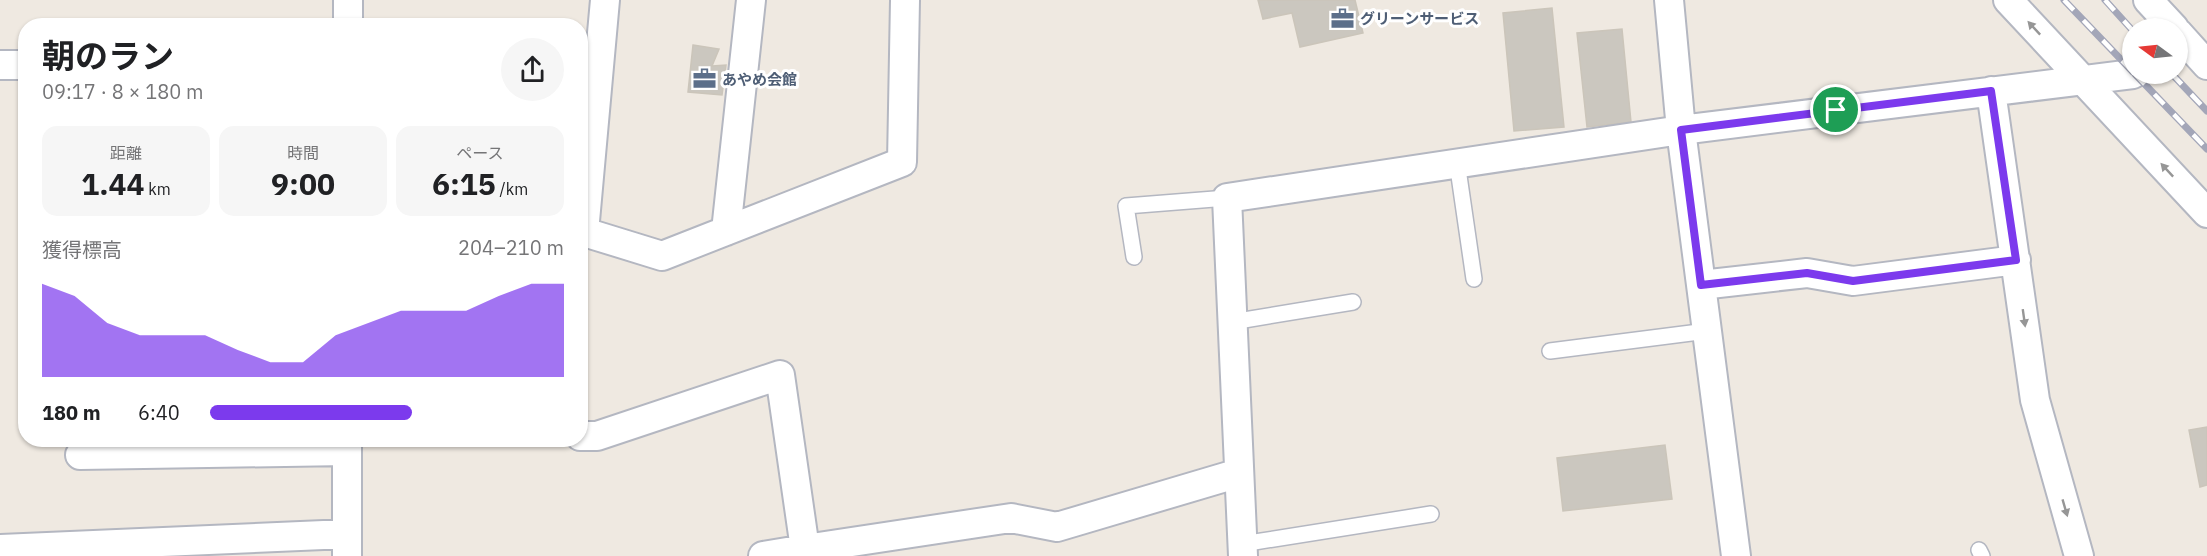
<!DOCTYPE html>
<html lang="ja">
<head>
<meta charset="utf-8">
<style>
  :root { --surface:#fff; --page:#f6f6f6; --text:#202124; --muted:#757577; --accent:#7c3aed }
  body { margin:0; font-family:"IBM Plex Sans","Noto Sans JP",sans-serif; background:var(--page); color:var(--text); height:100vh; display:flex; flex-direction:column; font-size:22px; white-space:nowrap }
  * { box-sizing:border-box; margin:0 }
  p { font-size:20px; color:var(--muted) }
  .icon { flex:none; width:33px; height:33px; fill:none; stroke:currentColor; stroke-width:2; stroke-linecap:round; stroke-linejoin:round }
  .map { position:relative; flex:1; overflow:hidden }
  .side { position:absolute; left:18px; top:18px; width:570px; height:429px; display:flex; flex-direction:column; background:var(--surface); border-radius:24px; box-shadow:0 2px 4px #0004 }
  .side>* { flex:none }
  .needle { width:39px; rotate:285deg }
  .controls { position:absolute; left:2122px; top:18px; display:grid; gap:12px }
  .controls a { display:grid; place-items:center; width:66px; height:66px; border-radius:50%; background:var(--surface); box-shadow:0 2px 4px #0004; font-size:30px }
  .pin { position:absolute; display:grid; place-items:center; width:51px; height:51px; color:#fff; margin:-26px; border:3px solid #fff; border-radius:50%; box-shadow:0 2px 6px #0007 }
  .round { display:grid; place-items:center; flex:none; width:63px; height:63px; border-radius:32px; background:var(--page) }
  .headline { display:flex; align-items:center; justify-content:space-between; height:102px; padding:0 24px }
  h1 { font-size:33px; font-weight:700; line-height:45px }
  .stats { display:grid; grid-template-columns:repeat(3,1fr); gap:9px; height:102px; padding:6px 24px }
  .stats div { display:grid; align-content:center; border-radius:15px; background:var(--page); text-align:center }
  .stats b { font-size:30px; font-weight:700 }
  .stats small { font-size:16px; font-weight:400 }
  .stats p { font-size:16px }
  .chart { height:168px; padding:12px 24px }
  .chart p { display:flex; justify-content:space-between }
  .chart svg { width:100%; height:108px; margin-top:6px; fill:var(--accent); opacity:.7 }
  ul { padding:0 24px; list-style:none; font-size:20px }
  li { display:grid; grid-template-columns:96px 72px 1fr; align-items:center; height:45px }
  li i { height:15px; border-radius:8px; background:var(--accent) }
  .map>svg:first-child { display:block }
</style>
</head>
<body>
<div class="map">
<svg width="2207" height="556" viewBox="0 0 2207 556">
  <rect width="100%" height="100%" fill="#efe9e1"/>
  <path fill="#cbc7bf" stroke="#cbc5ba" stroke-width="1.5" d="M1258,0H1355L1363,33L1300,47L1292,13L1263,19Z
    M1552,8L1564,127L1514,131L1503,13Z
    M1622,29L1631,122L1587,127L1577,33Z
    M693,45L719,49L712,66L726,65L722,95L688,92Z
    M2207,427V485L2200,487L2189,430Z
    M1665,445L1672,499L1563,511L1557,458Z"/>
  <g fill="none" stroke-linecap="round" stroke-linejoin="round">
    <defs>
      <path id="lane" d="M1457,162L1474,279
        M1134,257L1126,206L1227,198
        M1232,322L1353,302
        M1550,351L1707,331
        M1242,544L1431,514
        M1979,550L1982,556"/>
      <path id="street" d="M605,0L584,232L662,256L902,162L905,0
        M1669,0L1681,130L1736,556
        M2008,0L2207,213
        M2148,0L2174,28
        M348,26V0
        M2178,33L2207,65
        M0,65H26
        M1991,91L2035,400L2079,556
        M726,231L751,0
        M1701,285L1807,273L1853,281L2016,260
        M580,436H597L780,375L805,549L763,556
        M80,455L347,451
        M0,549L347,534
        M805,549L1011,518L1057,527L1239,473
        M347,556V440
        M1243,556L1227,198L1681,130L2133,74"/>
    </defs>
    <use href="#lane" stroke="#b4b7c1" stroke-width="18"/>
    <use href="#street" stroke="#b4b7c1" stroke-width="32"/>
    <use href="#lane" stroke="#fff" stroke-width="15"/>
    <use href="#street" stroke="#fff" stroke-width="28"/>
    <defs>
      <path id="rail" d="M2064,0L2133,72
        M2105,0L2133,31
        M2135,74L2207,149
        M2172,74L2207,111"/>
    </defs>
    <use href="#rail" stroke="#a3a6b8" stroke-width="7"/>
    <use href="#rail" stroke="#fff" stroke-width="4.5" stroke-dasharray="14" stroke-linecap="butt"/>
  </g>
  <defs><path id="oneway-solid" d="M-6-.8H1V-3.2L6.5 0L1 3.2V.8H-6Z" transform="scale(1.5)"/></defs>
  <g fill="#969696">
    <use href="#oneway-solid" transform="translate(2034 28) rotate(-133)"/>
    <use href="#oneway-solid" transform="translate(2167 170) rotate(-133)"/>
    <use href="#oneway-solid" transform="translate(2024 318) rotate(82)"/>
    <use href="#oneway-solid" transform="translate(2065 508) rotate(74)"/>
  </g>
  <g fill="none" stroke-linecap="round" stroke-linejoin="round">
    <defs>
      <path id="route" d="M1991,91L2016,260L1853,281L1807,273L1701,285L1681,130Z"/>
    </defs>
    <use href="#route" stroke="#fff" stroke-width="12"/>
    <use href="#route" stroke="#7c3aed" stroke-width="8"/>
  </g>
  <defs>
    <symbol id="office-bare" viewBox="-9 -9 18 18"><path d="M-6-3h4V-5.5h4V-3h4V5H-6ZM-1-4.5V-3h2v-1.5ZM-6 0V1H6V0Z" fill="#5c6f8a" stroke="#fff" stroke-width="2.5" paint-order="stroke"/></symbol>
  </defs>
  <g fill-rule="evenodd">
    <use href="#office-bare" x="1326" y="2" width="33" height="33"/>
    <use href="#office-bare" x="688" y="62" width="33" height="33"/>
  </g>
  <g text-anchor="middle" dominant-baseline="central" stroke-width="6" stroke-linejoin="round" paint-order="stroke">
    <g font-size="15" font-weight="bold" fill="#4e5e75" stroke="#fff" text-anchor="start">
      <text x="1360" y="18">グリーンサービス</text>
      <text x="722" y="79">あやめ会館</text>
    </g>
  </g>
</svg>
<div class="controls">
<a><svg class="needle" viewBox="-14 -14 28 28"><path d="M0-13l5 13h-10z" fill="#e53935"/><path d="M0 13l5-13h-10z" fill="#757577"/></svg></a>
</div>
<div class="pin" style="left:1836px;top:110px;background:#1e9e55"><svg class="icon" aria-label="arrive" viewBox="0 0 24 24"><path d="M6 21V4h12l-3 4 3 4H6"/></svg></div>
<section class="side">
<div class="headline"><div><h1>朝のラン</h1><p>09:17 · 8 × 180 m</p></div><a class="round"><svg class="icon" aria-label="share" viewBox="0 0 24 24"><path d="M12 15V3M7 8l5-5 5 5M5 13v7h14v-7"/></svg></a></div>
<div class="stats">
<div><p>距離</p><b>1.44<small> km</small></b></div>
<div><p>時間</p><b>9:00</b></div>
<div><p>ペース</p><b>6:15<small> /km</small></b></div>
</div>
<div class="chart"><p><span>獲得標高</span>204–210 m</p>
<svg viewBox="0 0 160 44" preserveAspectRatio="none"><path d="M0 44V6L10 11L20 22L30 27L40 27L50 27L60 33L70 38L80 38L90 27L100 22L110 17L120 17L130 17L140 11L150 6L160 6V44z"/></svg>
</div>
<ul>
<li><b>180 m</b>6:40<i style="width:57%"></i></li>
</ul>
</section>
</div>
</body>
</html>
